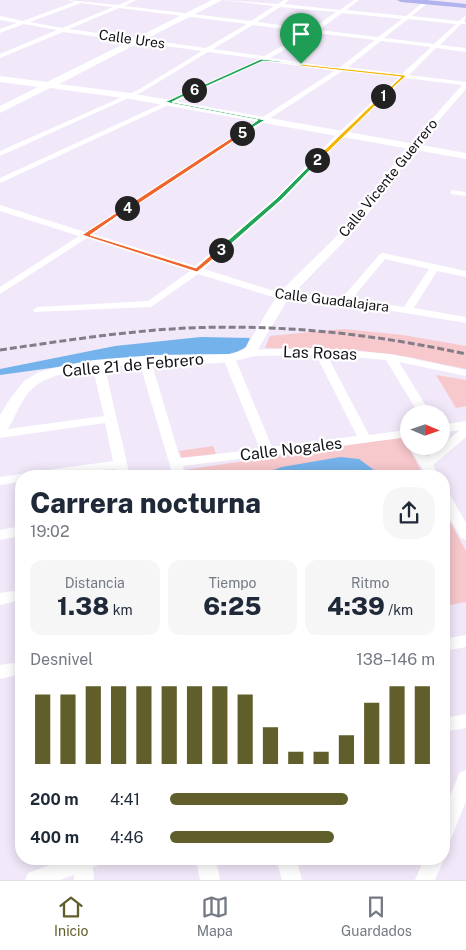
<!DOCTYPE html>
<html lang="es">
<head>
<meta charset="utf-8">
<style>
  :root { --surface:#fff; --page:#f6f6f7; --text:#1f2937; --muted:#747a83; --line:#e0e1e3; --accent:#605e2a }
  body { margin:0; font-family:"Public Sans",sans-serif; background:var(--page); color:var(--text); height:100vh; display:flex; flex-direction:column; font-size:19px; white-space:nowrap }
  * { box-sizing:border-box; margin:0 }
  p { font-size:16px; color:var(--muted) }
  .icon { flex:none; width:28px; height:28px; fill:none; stroke:currentColor; stroke-width:2; stroke-linecap:round; stroke-linejoin:round }
  .map { position:relative; flex:1; overflow:hidden }
  .side { position:absolute; left:15px; top:470px; width:435px; height:395px; display:flex; flex-direction:column; background:var(--surface); border-radius:20px; box-shadow:0 2px 12px #0003 }
  .side>* { flex:none }
  .needle { width:32px; rotate:92deg }
  .fabs { position:absolute; left:400px; top:405px; display:grid; gap:10px }
  .fabs a { display:grid; place-items:center; width:50px; height:50px; border-radius:50%; background:var(--surface); box-shadow:0 2px 12px #0003; font-size:25px }
  .pin { position:absolute; display:grid; place-items:center; width:42px; height:42px; color:#fff; margin:-51px -21px; border-radius:50% 50% 50% 0; rotate:-45deg; box-shadow:0 0 5px #0007 }
  .pin .icon { rotate:45deg }
  .km { position:absolute; width:25px; height:25px; margin:-12px; border-radius:50%; background:#222; color:#fff; font-size:14px; line-height:25px; text-align:center }
  .round { display:grid; place-items:center; flex:none; width:52px; height:52px; border-radius:20px; background:var(--page) }
  .headline { display:flex; align-items:center; justify-content:space-between; height:85px; padding:0 15px }
  h1 { font-size:28px; font-weight:800; line-height:38px }
  .stats { display:grid; grid-template-columns:repeat(3,1fr); gap:8px; height:85px; padding:5px 15px }
  .stats div { display:grid; align-content:center; border-radius:12px; background:var(--page); text-align:center }
  .stats b { font-size:25px; font-weight:800 }
  .stats small { font-size:14px; font-weight:400 }
  .stats p { font-size:14px }
  .chart { height:140px; padding:10px 15px }
  .chart p { display:flex; justify-content:space-between }
  .chart svg { width:100%; height:90px; margin-top:5px; stroke:var(--accent); stroke-width:6 }
  ul { padding:0 15px; list-style:none; font-size:16px }
  li { display:grid; grid-template-columns:80px 60px 1fr; align-items:center; height:38px }
  li i { height:12px; border-radius:6px; background:var(--accent) }
  .tabs { display:flex; justify-content:space-around; align-items:center; height:70px; border-top:1px solid var(--line); background:var(--surface); font-size:14px; color:var(--muted) }
  .tabs a { display:grid; justify-items:center; gap:2px }
  .tabs .selected { color:var(--accent) }
  .map>svg:first-child { display:block }
</style>
</head>
<body>
<div class="map">
<svg width="466" height="880" viewBox="0 0 466 880">
  <rect width="100%" height="100%" fill="#f1e8f9"/>
  <path fill="#f7c8cc" d="M343,329L403,335L466,346V369L409,357L356,350L265,348L270,336Z
    M436,375L466,380V406L456,408Z
    M403,437L424,476H185L184,470Z
    M213,446L217,457L183,461L179,451Z
    M444,511L466,551V602L444,606Z"/>
  <path fill="#74b2eb" d="M201,337L250,338L246,347L233,354L80,364L0,375V369L115,346Z
    M340,457L359,459L374,470L390,476H256L282,467Z"/>
  <g fill="none" stroke-linecap="round" stroke-linejoin="round">
    <path fill="#fff" fill-rule="evenodd" d="M66,0L118,5L130,0H136L125,6L251,21L274,6L223,0L278,4L284,0H289L284,4L340,10L354,0H359L346,10L406,16L426,0H431L412,16L459,21L466,15L464,21L466,24H461L440,45L466,48V52L436,48L409,75L466,82V89L414,149L407,147L462,85L405,78L344,137L282,201L204,269L284,294L342,298L380,254L383,253L466,271V277L437,271L414,308L466,317V323L356,305L283,300L198,274L151,307L34,312L33,310L38,307L148,301L190,271L87,238L0,294V287L79,236L0,211V205L85,232L334,71L264,61L0,183V178L259,59L208,52L142,92L0,156V151L138,90L202,51L63,32L0,58V54L57,30L24,24L0,33V29L17,23L0,20V16L23,21L74,2ZM81,3L113,7L62,28L30,22ZM280,7L336,12L312,29L257,22ZM119,8L247,24L206,48L69,29ZM342,13L402,19L378,37L319,30ZM408,19L456,24L434,44L384,38ZM253,25L308,32L264,56L213,49ZM315,33L375,40L339,68L270,58ZM381,41L431,47L402,74L348,67ZM344,70L399,77L338,133L276,197L195,266L93,234ZM385,259L429,269L404,307L352,299Z
      M451,190L466,192V196L451,194Z
      M319,348L391,354L466,370V376L399,362L431,414H419L386,360L327,355L369,435L407,430L409,431V437L183,466L185,476H173L139,361L141,359L145,358L151,361L180,458L260,449L223,358L229,355L235,358L272,447L357,436L316,355L249,356L243,353L249,350Z
      M98,361L104,364L130,476H117L115,469L62,476H28L29,473L34,472L113,461L105,423L0,438V430L104,416L92,364Z
      M466,421V437L433,465L439,476H427L408,446L409,444V446H420L427,457L460,430L441,433V425Z
      M21,474L26,476H21V482L0,485V477Z
      M444,492L449,493L466,523V540L461,538L444,508Z
      M21,526V536L0,540V530Z
      M21,590V600L0,605V593Z
      M466,635V647L444,651V639Z
      M21,662V674L0,679V665Z
      M466,714V728L444,732V718Z
      M466,770V801L451,839L444,842V810L460,772Z
      M66,859H100L97,866L93,867L94,880H74V875L60,880H25L28,873Z
      M196,859H216L220,880H200Z
      M276,859H296L302,880H282Z
      M424,859H444L435,880H415Z"/>
    <path fill="#fff" fill-rule="evenodd" d="M411,144L416,147L360,225L288,299L254,356C246,358 237,361 228,362C180,368 72,357 34,387C21,398 15,419 6,432L0,434V415L10,399L24,381L39,372L66,365L94,360L155,355L229,354L244,350L278,294L352,221L408,145Z"/>
    <path fill="#fff" fill-rule="evenodd" d="M212,0H222L59,84L130,93L466,153V159L130,99L50,88L0,113V106L38,87L0,82V76L47,82Z"/>
    <path fill="#b0b3ec" fill-rule="evenodd" d="M397,0H427L466,4V8L401,2Z"/>
    <path stroke="#837d89" stroke-width="3" stroke-dasharray="7 3" stroke-linecap="butt" d="M0,350C62,341 125,331 188,328C282,324 374,334 466,354"/>
  </g>
  <path fill="#f5b400" stroke="#fff" d="M300,64L404,75L406,76L383,97L382,95L401,77L301,66Z"/>
  <path fill="#f5b400" stroke="#fff" d="M383,94L385,96L319,161H315V159Z"/>
  <path fill="#22a559" stroke="#fff" d="M317,158L319,161L281,200L223,251H219V248L277,198Z"/>
  <path fill="#f0652b" stroke="#fff" d="M125,207L129,208L90,235L196,268L219,248L224,250L197,272L82,235Z"/>
  <path fill="#f0652b" stroke="#fff" d="M242,131L244,134L129,210L124,208Z"/>
  <path fill="#22a559" stroke="#fff" d="M193,89L196,90L172,102L265,120L242,134L241,132L258,120L165,102Z"/>
  <path fill="#22a559" stroke="#fff" d="M261,59L303,64L263,61L196,91L192,90Z"/>
  <g text-anchor="middle" dominant-baseline="central" stroke-width="4.5" stroke-linejoin="round" paint-order="stroke">
    <g font-size="14" fill="#141117" stroke="#fff">
      <text transform="translate(132 39) rotate(8)">Calle Ures</text>
      <text transform="translate(388 178) rotate(-51)">Calle Vicente Guerrero</text>
      <text transform="translate(332 300) rotate(7)">Calle Guadalajara</text>
    </g>
    <g font-size="16" fill="#141117" stroke="#fff">
      <text transform="translate(320 353) rotate(2)">Las Rosas</text>
      <text transform="translate(133 365) rotate(-5)">Calle 21 de Febrero</text>
      <text transform="translate(291 449) rotate(-7)">Calle Nogales</text>
    </g>
  </g>
</svg>
<div class="fabs">
<a><svg class="needle" viewBox="-14 -14 28 28"><path d="M0-13l5 13h-10z" fill="#e53935"/><path d="M0 13l5-13h-10z" fill="#747a83"/></svg></a>
</div>
<div class="pin" style="left:301px;top:64px;background:#1e9e55"><svg class="icon" aria-label="arrive" viewBox="0 0 24 24"><path d="M6 21V4h12l-3 4 3 4H6"/></svg></div>
<b class="km" style="left:383px;top:96px">1</b>
<b class="km" style="left:317px;top:160px">2</b>
<b class="km" style="left:221px;top:250px">3</b>
<b class="km" style="left:127px;top:208px">4</b>
<b class="km" style="left:242px;top:133px">5</b>
<b class="km" style="left:194px;top:90px">6</b>
<section class="side">
<div class="headline"><div><h1>Carrera nocturna</h1><p>19:02</p></div><a class="round"><svg class="icon" aria-label="share" viewBox="0 0 24 24"><path d="M12 15V3M7 8l5-5 5 5M5 13v7h14v-7"/></svg></a></div>
<div class="stats">
<div><p>Distancia</p><b>1.38<small> km</small></b></div>
<div><p>Tiempo</p><b>6:25</b></div>
<div><p>Ritmo</p><b>4:39<small> /km</small></b></div>
</div>
<div class="chart"><p><span>Desnivel</span>138–146 m</p>
<svg viewBox="0 0 160 44" preserveAspectRatio="none"><path d="M5 44V10M15 44V10M25 44V6M35 44V6M45 44V6M55 44V6M65 44V6M75 44V6M85 44V10M95 44V26M105 44V38M115 44V38M125 44V30M135 44V14M145 44V6M155 44V6"/></svg>
</div>
<ul>
<li><b>200 m</b>4:41<i style="width:67%"></i></li>
<li><b>400 m</b>4:46<i style="width:62%"></i></li>
</ul>
</section>
</div>
<nav class="tabs">
<a class="selected"><svg class="icon" aria-label="home" viewBox="0 0 24 24"><path d="M3 11l9-7 9 7M6 9v11h12V9"/></svg>Inicio</a>
<a><svg class="icon" aria-label="map" viewBox="0 0 24 24"><path d="M3 6l6-2 6 2 6-2v14l-6 2-6-2-6 2zM9 4v14M15 6v14"/></svg>Mapa</a>
<a><svg class="icon" aria-label="saved" viewBox="0 0 24 24"><path d="M7 4h10v16l-5-4-5 4z"/></svg>Guardados</a>
</nav>
</body>
</html>
